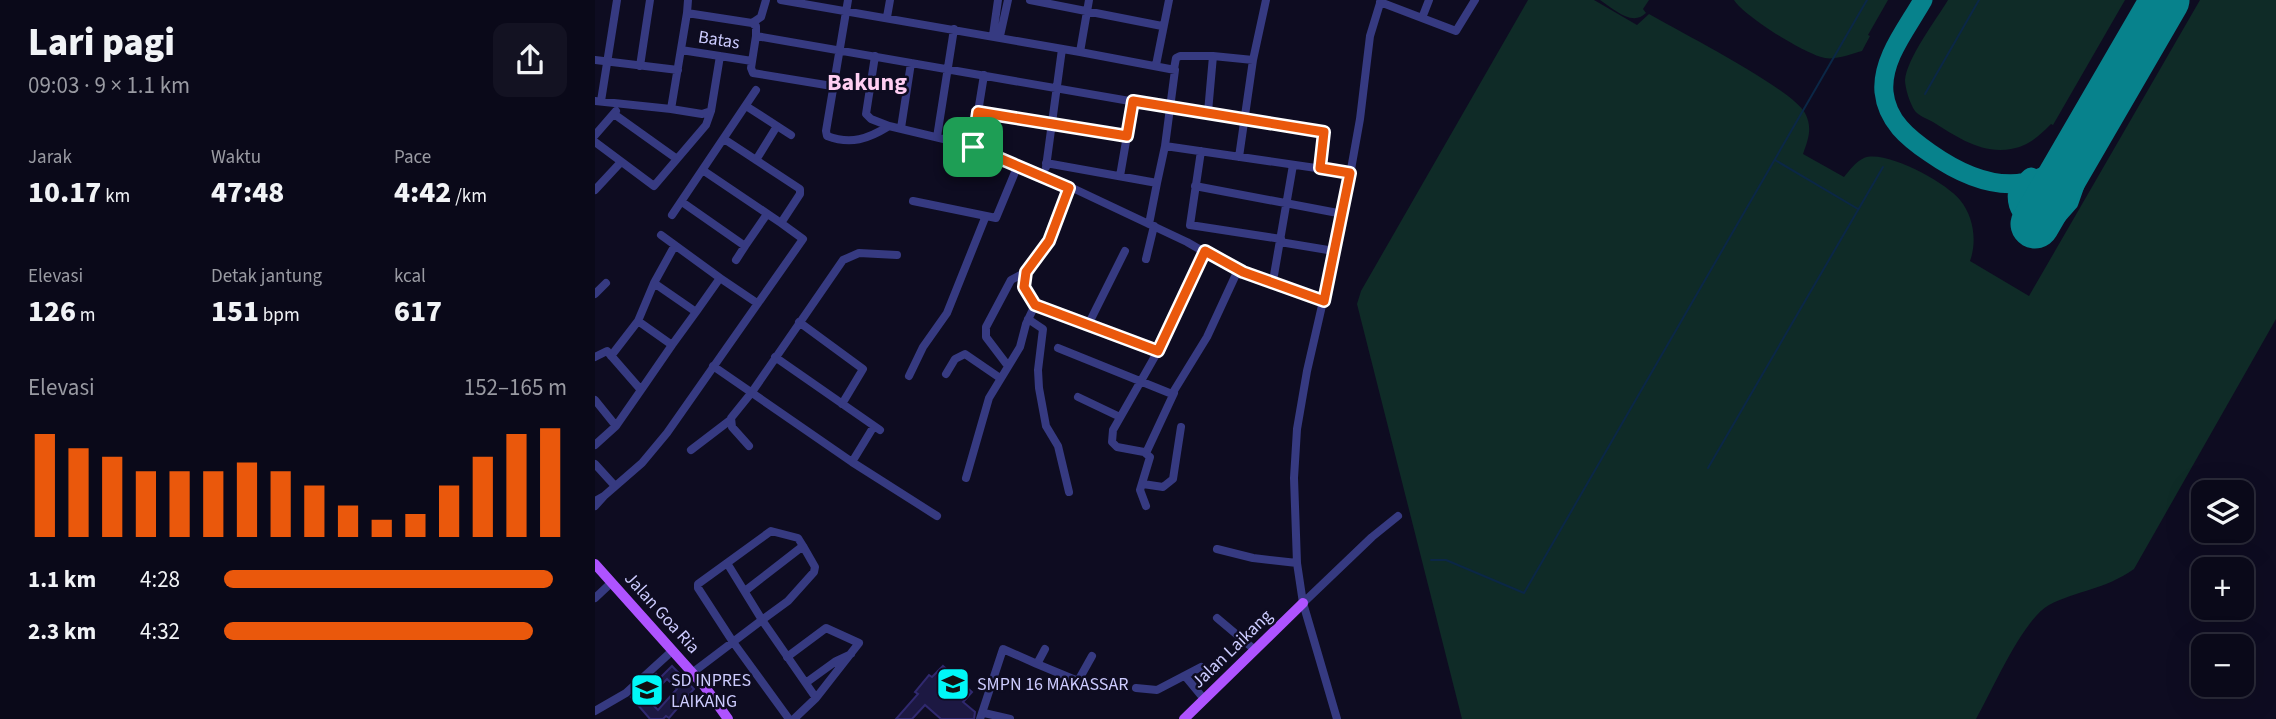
<!DOCTYPE html>
<html lang="id">
<head>
<meta charset="utf-8">
<style>
  :root { --surface:#0a0919; --page:#131222; --text:#f1f3f6; --muted:#999aa2; --line:#2a2a38; --accent:#ea580c }
  body { margin:0; font-family:"Source Sans 3",sans-serif; background:var(--page); color:var(--text); height:100vh; display:flex; flex-direction:column; font-size:26px; white-space:nowrap }
  * { box-sizing:border-box; margin:0 }
  p { font-size:23px; color:var(--muted) }
  .icon { flex:none; width:38px; height:38px; fill:none; stroke:currentColor; stroke-width:2; stroke-linecap:round; stroke-linejoin:round }
  .map { position:relative; flex:1; overflow:hidden }
  .panel { display:flex; flex-direction:column; background:var(--surface); width:595px }
  .panel>* { flex:none }
  .tools { position:absolute; left:1596px; top:480px; display:grid; gap:14px }
  .tools a { display:grid; place-items:center; width:63px; height:63px; border-radius:14px; background:var(--surface); box-shadow:0 7px 28px #0002,0 0 0 2px var(--line); font-size:35px }
  .pin { position:absolute; display:grid; place-items:center; width:60px; height:60px; color:#fff; margin:-30px; border-radius:14px; box-shadow:0 4px 10px #0006 }
  .round { display:grid; place-items:center; flex:none; width:74px; height:74px; border-radius:14px; background:var(--page) }
  .summary { display:flex; align-items:center; justify-content:space-between; height:119px; padding:0 28px }
  h1 { font-size:38px; font-weight:800; line-height:52px }
  .stats { display:grid; grid-template-columns:repeat(3,1fr); gap:10px; height:119px; padding:7px 28px }
  .stats div { display:grid; align-content:center }
  .stats b { font-size:30px; font-weight:800 }
  .stats small { font-size:19px; font-weight:400 }
  .stats p { font-size:19px }
  .chart { height:196px; padding:14px 28px }
  .chart p { display:flex; justify-content:space-between }
  .chart svg { width:100%; height:126px; margin-top:7px; stroke:var(--accent); stroke-width:6 }
  ul { padding:0 28px; list-style:none; font-size:23px }
  li { display:grid; grid-template-columns:112px 84px 1fr; align-items:center; height:52px }
  li i { height:18px; border-radius:9px; background:var(--accent) }
  main { display:flex; flex:1; min-height:0 }
  .map>svg:first-child { display:block }
</style>
</head>
<body>
<main>
<section class="panel">
<div class="summary"><div><h1>Lari pagi</h1><p>09:03 · 9 × 1.1 km</p></div><a class="round"><svg class="icon" aria-label="share" viewBox="0 0 24 24"><path d="M12 15V3M7 8l5-5 5 5M5 13v7h14v-7"/></svg></a></div>
<div class="stats">
<div><p>Jarak</p><b>10.17<small> km</small></b></div>
<div><p>Waktu</p><b>47:48</b></div>
<div><p>Pace</p><b>4:42<small> /km</small></b></div>
</div>
<div class="stats">
<div><p>Elevasi</p><b>126<small> m</small></b></div>
<div><p>Detak jantung</p><b>151<small> bpm</small></b></div>
<div><p>kcal</p><b>617</b></div>
</div>
<div class="chart"><p><span>Elevasi</span>152–165 m</p>
<svg viewBox="0 0 160 44" preserveAspectRatio="none"><path d="M5 44V8M15 44V13M25 44V16M35 44V21M45 44V21M55 44V21M65 44V18M75 44V21M85 44V26M95 44V33M105 44V38M115 44V36M125 44V26M135 44V16M145 44V8M155 44V6"/></svg>
</div>
<ul>
<li><b>1.1 km</b>4:28<i style="width:96%"></i></li>
<li><b>2.3 km</b>4:32<i style="width:90%"></i></li>
</ul>
</section>
<div class="map">
<svg width="1681" height="719" viewBox="0 0 1681 719">
  <rect width="100%" height="100%" fill="#0e0c21"/>
  <path fill="#0f2b27" d="M933,0H999L1042,25L1054,14C1085,32 1196,88 1210,113C1218,128 1213,140 1208,154L1249,177C1255,170 1260,162 1269,158C1290,149 1352,183 1365,200C1379,217 1382,242 1375,261L1434,296L1605,0H1681V319L1539,569C1509,590 1483,590 1454,605C1428,619 1397,691 1381,719H867L762,304L766,291Z
    M1005,0H1054L1048,9L1051,13C1037,27 1019,9 1005,0Z
    M1139,0H1293L1273,35L1275,36L1267,51C1256,54 1241,60 1230,58C1211,55 1149,16 1139,0Z
    M1353,0H1530L1458,125L1456,124C1444,136 1434,146 1416,149C1386,154 1362,137 1338,122C1332,119 1323,115 1320,111C1315,104 1310,88 1310,80C1312,58 1341,20 1353,0Z"/>
  <g fill="none" stroke-linecap="round" stroke-linejoin="round">
    <path stroke="#0b2746" stroke-width="2" d="M1330,94L1384,0
      M1180,160L1263,209
      M1113,468L1288,167
      M836,560H851L929,593L1272,0"/>
    <path stroke="#07828c" stroke-width="19" d="M1328,0C1313,27 1286,59 1289,92C1292,121 1313,138 1335,153C1389,191 1446,201 1488,141
      M1436,177L1423,189C1418,213 1437,226 1459,219L1474,202L1506,111"/>
    <path stroke="#07828c" stroke-width="49" d="M1440,224L1570,0"/>
  </g>
  <path fill="#1c1842" stroke="#30296f" stroke-width="2" fill-rule="evenodd" d="M77,666L99,689L74,718L71,716L68,719H55L36,697L61,674L65,678ZM72,679L82,689L63,710L52,699Z
    M348,666L377,692L368,702L380,712L379,719H346L330,705L317,719H301L323,694L320,692L334,675L337,677Z"/>
  <g fill="none" stroke-linecap="round" stroke-linejoin="round">
    <path stroke="#363a81" stroke-width="8" d="M186,0L485,52L494,0
      M253,0L231,131L232,136C256,145 273,139 294,126L357,141L450,175L592,242L632,265L678,281L698,165
      M435,0L567,26
      M785,2L861,31L880,0
      M92,13L93,0
      M292,17L295,0
      M827,18L834,0
      M157,23L161,26V36L575,108L613,112L618,56
      M398,35L403,0
      M161,36L156,68L158,73L237,86
      M405,36L413,0
      M86,50L157,61
      M485,52L580,70L570,146L755,173
      M280,56L271,114L276,119L294,126
      M0,60L83,70
      M561,65L574,0
      M45,66L55,0
      M579,69L581,58L585,56H618L658,60
      M389,75L383,112L532,136
      M0,101L76,109L92,13L157,23L166,17L171,0
      M6,101L22,0
      M151,106L196,135
      M76,109L107,114L116,111L125,56
      M613,112L727,131L730,134L725,168
      M19,114L82,159
      M306,128L316,63
      M0,135L21,111
      M342,137L359,29
      M0,142L59,186L111,125L116,111
      M378,147L383,112
      M606,151L595,225L686,239
      M644,157L658,60L671,0
      M161,160L182,126
      M451,163L562,183L570,146
      M451,167L467,49
      M109,171L186,223
      M525,176L538,101
      M600,186L748,214
      M0,190L26,162
      M318,201L401,218L423,165
      M87,202L150,246L172,214
      M77,215L161,90
      M554,224L562,183
      M66,235L125,278L101,312
      M685,242L739,251
      M551,259L559,226
      M141,260L150,246
      M125,278L162,303
      M678,281L729,301
      M59,283L80,245
      M0,294L11,283
      M440,305L429,287L431,272L454,241L474,188
      M433,319L448,329L443,370L444,388L451,426L463,446L474,492
      M43,321L59,283L101,312L77,345
      M204,322L268,369L247,404
      M493,325L530,251
      M463,348L577,394L612,337L643,270
      M16,356L43,321L77,345L46,390
      M0,357L12,351L46,390L21,426L0,445
      M180,357L285,430
      M118,366L257,462L342,516
      M413,366L391,337V327L416,280L431,272
      M351,374L360,359L370,354L405,378
      M314,376L328,347L352,313L390,218
      M483,397L525,417
      M0,400L21,426
      M154,446L137,427L136,418L157,392L248,260L264,253L302,255
      M96,450L134,421
      M551,453L579,393
      M257,462L279,426
      M0,464L20,486
      M371,478L394,398L425,347L431,324L440,305L563,351
      M548,484L568,487L578,479L586,427
      M9,496L47,463L72,433L208,239L186,223L205,194V189L129,139
      M0,501L9,496L0,506
      M551,506L545,490L555,457L549,452L522,447L517,442L518,430L563,351L610,251
      M208,546L220,567L219,572L193,601L167,620L221,698
      M622,549L658,558L702,563
      M132,563L103,584V588L138,642L194,719
      M0,598L16,583
      M708,603L777,537L803,516
      M622,618L660,650
      M192,657L231,628L264,643L221,698L199,719
      M442,664L483,681L497,656
      M97,673L167,620L132,563L176,531L203,538L208,546L150,591
      M590,676L609,699
      M212,682L241,661L256,654
      M541,688L562,690L606,667
      M0,711L31,693L77,651
      M389,713L415,719
      M385,719L408,649L442,664L450,649
      M742,719L708,603L702,563L699,478L702,429L712,371L748,214L765,119L775,36L786,0"/>
    <path stroke="#ae53ff" stroke-width="10" d="M0,564L110,687L133,719
      M589,719L708,603"/>
  </g>
  <g fill="none" stroke-linecap="round" stroke-linejoin="round">
    <defs>
      <path id="route" d="M538,101L729,132L725,168L755,173L729,301L648,272L610,251L563,351L440,305L429,287L431,272L454,241L474,188L378,147L383,112L532,136Z"/>
    </defs>
    <use href="#route" stroke="#fff" stroke-width="14"/>
    <use href="#route" stroke="#ea580c" stroke-width="9"/>
  </g>
  <defs>
    <symbol id="school-square" viewBox="-11 -11 22 22"><rect x="-9" y="-9" width="18" height="18" rx="4" fill="#00f7f7" stroke="#0e0c21"/><path d="M0-5L7-2L0 1L-7-2ZM-4 1L0 2.5L4 1V4Q0 6-4 4Z" fill="#111"/></symbol>
  </defs>
  <g fill-rule="evenodd">
    <use href="#school-square" x="339" y="665" width="38" height="38"/>
    <use href="#school-square" x="33" y="671" width="38" height="38"/>
  </g>
  <g text-anchor="middle" dominant-baseline="central" stroke-width="5" stroke-linejoin="round" paint-order="stroke">
    <g font-size="18" fill="#cdccff" stroke="#0e0c21">
      <text transform="translate(124 40) rotate(9)">Batas</text>
      <text transform="translate(67 613) rotate(48)">Jalan Goa Ria</text>
      <text transform="translate(637 649) rotate(-44)">Jalan Laikang</text>
    </g>
    <g font-size="18" fill="#cdccff" stroke="#0e0c21" text-anchor="start">
      <text x="76" y="680">SD INPRES<tspan x="76" dy="21">LAIKANG</tspan></text>
      <text x="382" y="684">SMPN 16 MAKASSAR</text>
    </g>
    <g font-size="24" font-weight="bold" fill="#ffcef2" stroke="#0e0c21">
      <text x="272" y="82">Bakung</text>
    </g>
  </g>
</svg>
<div class="tools">
<a><svg class="icon" aria-label="layers" viewBox="0 0 24 24"><path d="M12 4l9 5-9 5-9-5zM3 14l9 5 9-5"/></svg></a>
<a>+</a>
<a>−</a>
</div>
<div class="pin" style="left:378px;top:147px;background:#1e9e55"><svg class="icon" aria-label="arrive" viewBox="0 0 24 24"><path d="M6 21V4h12l-3 4 3 4H6"/></svg></div>
</div>
</main>
</body>
</html>
